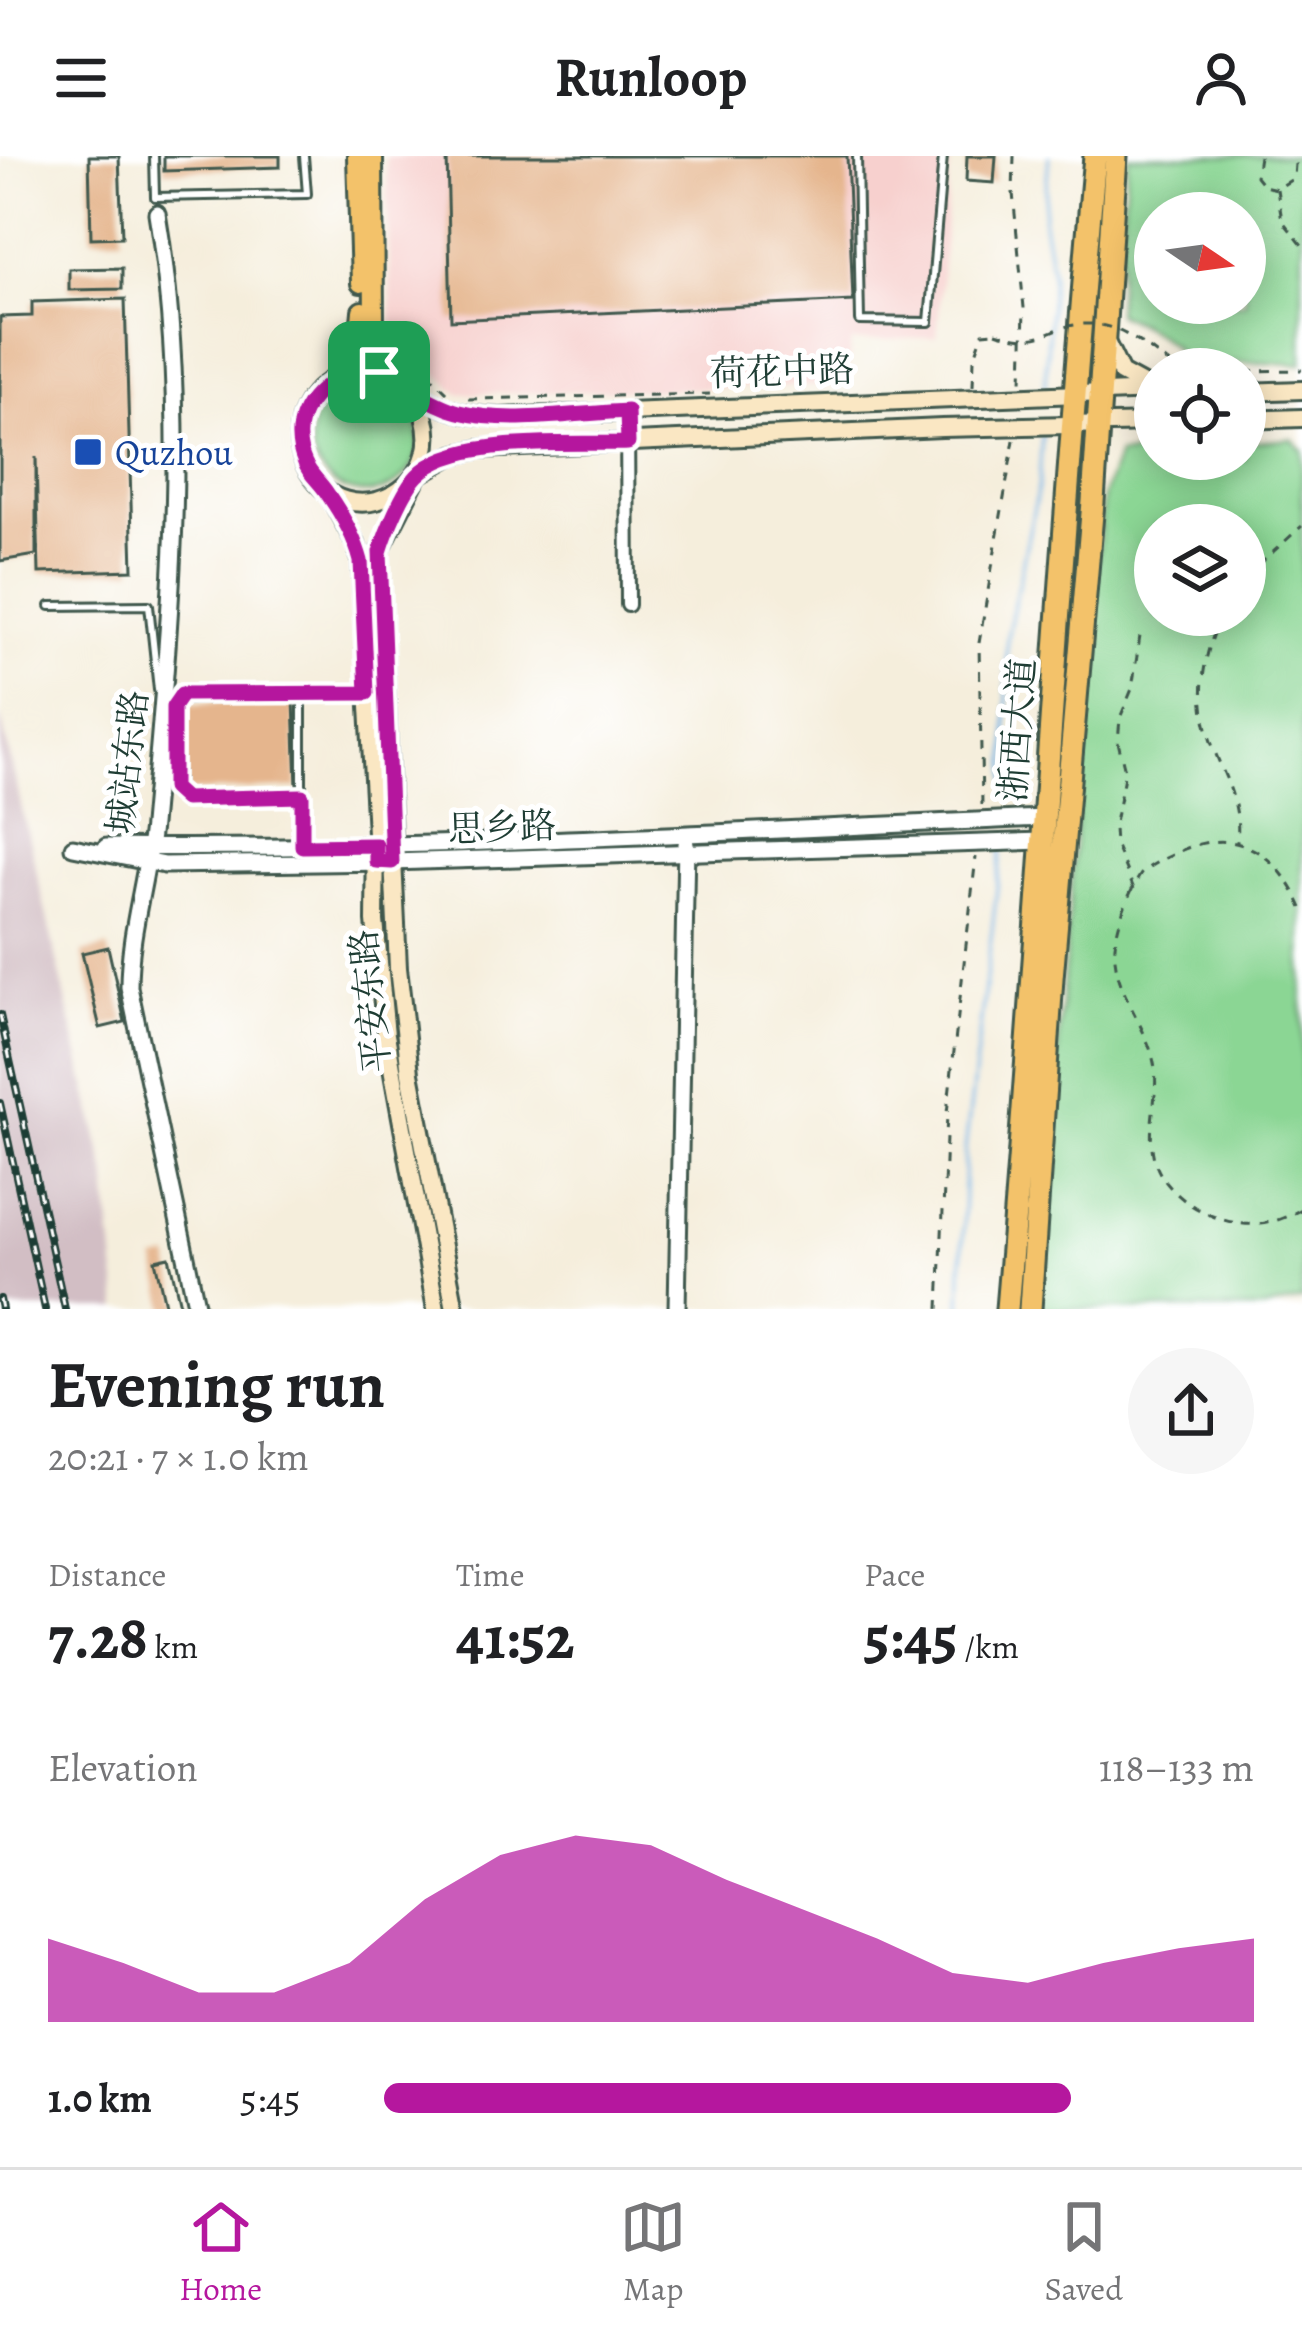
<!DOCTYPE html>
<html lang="en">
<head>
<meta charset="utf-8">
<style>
  :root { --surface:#fff; --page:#f6f6f6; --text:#202124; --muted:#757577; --line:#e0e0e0; --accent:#b5179e }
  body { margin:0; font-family:Alegreya,"Noto Serif SC",serif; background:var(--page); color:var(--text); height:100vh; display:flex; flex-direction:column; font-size:45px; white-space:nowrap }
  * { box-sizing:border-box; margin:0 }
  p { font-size:39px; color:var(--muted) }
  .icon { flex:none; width:66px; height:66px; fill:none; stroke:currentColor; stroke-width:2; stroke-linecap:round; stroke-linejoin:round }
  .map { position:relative; height:1153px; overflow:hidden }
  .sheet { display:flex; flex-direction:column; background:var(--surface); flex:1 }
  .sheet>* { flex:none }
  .needle { width:78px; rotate:103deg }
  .tools { position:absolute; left:1134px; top:36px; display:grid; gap:24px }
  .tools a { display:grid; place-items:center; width:132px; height:132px; border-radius:50%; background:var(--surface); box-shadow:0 6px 30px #0003; font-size:60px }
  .pin { position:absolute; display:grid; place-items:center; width:102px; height:102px; color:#fff; margin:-51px; border-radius:24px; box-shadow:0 6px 18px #0006 }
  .round { display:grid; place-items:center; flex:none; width:126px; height:126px; border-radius:63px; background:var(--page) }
  .headline { display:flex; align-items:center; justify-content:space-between; height:204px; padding:0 48px }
  h1 { font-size:66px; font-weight:700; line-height:90px }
  .stats { display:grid; grid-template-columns:repeat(3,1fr); gap:18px; height:204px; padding:12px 48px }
  .stats div { display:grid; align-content:center }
  .stats b { font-size:60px; font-weight:700 }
  .stats small { font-size:33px; font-weight:400 }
  .stats p { font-size:33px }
  .chart { height:336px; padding:24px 48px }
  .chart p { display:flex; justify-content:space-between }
  .chart svg { width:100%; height:216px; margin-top:12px; fill:var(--accent); opacity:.7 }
  ul { padding:0 48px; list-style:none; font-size:39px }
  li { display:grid; grid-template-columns:192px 144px 1fr; align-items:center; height:90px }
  li i { height:30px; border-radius:15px; background:var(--accent) }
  header { display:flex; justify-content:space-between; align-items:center; height:156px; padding:0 48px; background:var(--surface); font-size:54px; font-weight:700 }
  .menu { display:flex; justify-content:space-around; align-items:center; height:168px; border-top:3px solid var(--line); background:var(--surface); font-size:33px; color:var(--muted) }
  .menu a { display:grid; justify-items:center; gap:6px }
  .menu .on { color:var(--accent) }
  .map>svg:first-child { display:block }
</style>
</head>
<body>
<header><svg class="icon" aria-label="menu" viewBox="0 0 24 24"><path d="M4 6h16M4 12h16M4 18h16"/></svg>Runloop<svg class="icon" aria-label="person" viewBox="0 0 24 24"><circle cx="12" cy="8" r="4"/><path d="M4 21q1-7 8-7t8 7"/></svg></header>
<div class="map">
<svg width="1302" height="1153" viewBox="0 0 1302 1153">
  <rect width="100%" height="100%" fill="#fff"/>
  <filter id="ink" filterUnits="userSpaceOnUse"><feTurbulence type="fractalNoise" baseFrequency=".00833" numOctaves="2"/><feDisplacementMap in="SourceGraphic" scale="24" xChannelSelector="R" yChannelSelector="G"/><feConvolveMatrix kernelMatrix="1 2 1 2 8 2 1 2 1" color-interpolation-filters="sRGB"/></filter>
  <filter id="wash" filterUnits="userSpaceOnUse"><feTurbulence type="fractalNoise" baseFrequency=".004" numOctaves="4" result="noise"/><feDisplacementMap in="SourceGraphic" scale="48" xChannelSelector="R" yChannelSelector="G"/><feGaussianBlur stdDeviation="2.7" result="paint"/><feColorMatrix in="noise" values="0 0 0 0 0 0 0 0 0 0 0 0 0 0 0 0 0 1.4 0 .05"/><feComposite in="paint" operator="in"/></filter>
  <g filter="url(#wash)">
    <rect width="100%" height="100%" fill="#f5eedc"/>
    <path fill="#f7d0ce" d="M386,0H951L937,181L851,186L845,229L459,238L392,175Z"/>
    <path fill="#d2bec4" d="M0,558L106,1016L119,1153H0Z"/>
    <path fill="#8bd694" stroke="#558a64" stroke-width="3" fill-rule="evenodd" d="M1128,0H1302V208L1186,205C1166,180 1145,169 1116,157ZM1155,57H1245V147H1155Z
      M311 283a54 54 0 1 1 108 0a54 54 0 1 1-108 0Z
      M1292,283L1302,294V1144L1263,1153H1037L1103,340L1118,299L1155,296V303H1245V287ZM1155,369H1245V459H1155Z"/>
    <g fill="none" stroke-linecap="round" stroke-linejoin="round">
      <path stroke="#72b4e7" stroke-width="3" d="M1045,231L1052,118L1043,67L1049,0
        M1007,635V482L1039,327L1042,276
        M961,1153L965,994L1002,692"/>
    </g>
    <g id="blocks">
      <path fill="#e5b58d" d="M89,0H119L122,81L91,82Z
        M164,0H280V11L164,15Z
        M447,0H847L853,145L451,164Z
        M967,0H996L994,27L966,25Z
        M122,112V133L69,134V113Z
        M125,143L133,414L39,417L36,301V399L0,405V161L32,160V146Z
        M294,544L297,632L183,636L180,548Z
        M108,791L125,866L100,872L82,797Z
        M169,1101L181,1153H166L155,1104Z"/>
    </g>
  </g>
  <g filter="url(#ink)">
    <use href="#blocks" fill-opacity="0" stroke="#3f584d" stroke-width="3"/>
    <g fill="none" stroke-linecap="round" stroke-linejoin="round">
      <defs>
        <path id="service" d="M154,0L155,41L307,38L304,0
          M857,0L860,165L929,166L943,0
          M50,450L149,449L158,534
          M302,537V690
          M302,641H178L173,632L176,541L182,538L363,537"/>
        <path id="minor" d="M627,255L628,449"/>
        <path id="tertiary" d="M157,57C191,259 170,466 152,669C147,724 129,775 129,831L197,1153
          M73,691L164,709L392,706L1043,685
          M106,691C419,695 732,675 1044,662
          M677,1153L686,688"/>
        <path id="secondary" d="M1106,186L1121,217L1152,234
          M1245,236L1302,234
          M415,239C466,329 344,390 305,308C299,294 297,278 301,263C306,247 315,235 328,226C373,197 406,236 446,252C464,259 481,260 500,261L1155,235
          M1245,264L1302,262
          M327,335L356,388L361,405L376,677L375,765L386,879L436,1153
          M455,1153L410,917L398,812L379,396L418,319L453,299L479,293L942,272L1155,267"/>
        <path id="primary" d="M357,0L361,127
          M373,0L374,169L389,204L415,239
          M337,220L359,188L362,155"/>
        <path id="trunk" d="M1007,1153C1040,769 1060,384 1095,0
          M1030,1153L1052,822L1093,346L1116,0"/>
      </defs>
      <use href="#service" stroke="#3f584d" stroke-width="12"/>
      <use href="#minor" stroke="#3f584d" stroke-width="18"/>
      <use href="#tertiary" stroke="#3f584d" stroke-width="21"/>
      <use href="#secondary" stroke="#3f584d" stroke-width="22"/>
      <use href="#primary" stroke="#3f584d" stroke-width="24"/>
      <use href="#trunk" stroke="#3f584d" stroke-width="27"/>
      <path stroke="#3f584d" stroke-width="3" stroke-dasharray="9 9" stroke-linecap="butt" d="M1014,0L1013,37L1024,152L1022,227
        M1259,0L1256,20L1264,30L1277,33L1294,22L1295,8L1291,0
        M1277,33L1282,64L1302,89
        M402,192L448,237
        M1167,206L1175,213
        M1245,215L1302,214
        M973,230L974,203L983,177L996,176
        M468,243L710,238
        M1245,421L1302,370
        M1222,459C1200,505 1195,548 1215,596C1228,628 1241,650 1237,686
        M982,649L979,487L1014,284
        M1134,733L1115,688L1114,672L1125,615L1118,586L1120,562L1132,533L1140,480
        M1302,752C1277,694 1231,667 1172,699C1162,704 1148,710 1141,718C1130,734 1121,758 1117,777C1105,827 1145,862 1154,907C1160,936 1147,968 1153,998C1160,1040 1218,1072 1259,1068C1274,1067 1288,1060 1302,1053
        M939,1153L947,957L976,701"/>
      <use href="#service" stroke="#fff" stroke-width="6"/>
      <use href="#minor" stroke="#fff" stroke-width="12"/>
      <use href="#tertiary" stroke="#fff" stroke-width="15"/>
      <use href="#secondary" stroke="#fae7c3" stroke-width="16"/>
      <use href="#primary" stroke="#f3c26a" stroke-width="18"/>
      <use href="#trunk" stroke="#f3c26a" stroke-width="21"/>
      <defs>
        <path id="rail" d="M0,859L65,1153
          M0,947L45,1153
          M0,1143L2,1153"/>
      </defs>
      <use href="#rail" stroke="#1f3d34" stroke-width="8"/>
      <use href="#rail" stroke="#fff" stroke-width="3" stroke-dasharray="9" stroke-linecap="butt"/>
      <path stroke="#3f584d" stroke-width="3" stroke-dasharray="9 9" stroke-linecap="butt" d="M996,176C1048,193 1046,167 1090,168C1118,168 1145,190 1167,206"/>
    </g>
  </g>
  <g fill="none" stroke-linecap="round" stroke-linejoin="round" filter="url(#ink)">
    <defs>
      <path id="route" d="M358,215C398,217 421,246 459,256C508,269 577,257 627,255L628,287C575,289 455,279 417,320C403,335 386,376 380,396L392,706L376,705V689L302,690V640L185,643L173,632V551L182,538L367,537L361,405C355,382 341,357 327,337C320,326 310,319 305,307C285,262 317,226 358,215Z"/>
    </defs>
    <use href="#route" stroke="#fff" stroke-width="24"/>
    <use href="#route" stroke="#b5179e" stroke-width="15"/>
  </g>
  <rect fill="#1a4fb4" stroke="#fff" stroke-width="4.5" x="73" y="281" width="30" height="30" rx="6"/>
  <g text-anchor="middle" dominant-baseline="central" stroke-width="10" stroke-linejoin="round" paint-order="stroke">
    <g font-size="36" fill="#1f3d34" stroke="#fff">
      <text transform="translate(782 215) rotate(-2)">荷花中路</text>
      <text transform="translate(1017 574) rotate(-86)">浙西大道</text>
      <text transform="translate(127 606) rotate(-84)">城站东路</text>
      <text transform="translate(502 671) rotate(-2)">思乡路</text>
      <text transform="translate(370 845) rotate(-96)">平安东路</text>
    </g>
    <g font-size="36" fill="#164399" stroke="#fff" text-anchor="start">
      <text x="115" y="296">Quzhou</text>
    </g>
  </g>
</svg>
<div class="tools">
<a><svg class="needle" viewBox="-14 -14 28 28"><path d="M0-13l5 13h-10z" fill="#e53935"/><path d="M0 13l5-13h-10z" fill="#757577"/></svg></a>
<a><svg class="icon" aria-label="locate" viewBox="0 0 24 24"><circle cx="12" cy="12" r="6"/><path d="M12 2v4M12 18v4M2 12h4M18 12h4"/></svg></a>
<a><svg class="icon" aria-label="layers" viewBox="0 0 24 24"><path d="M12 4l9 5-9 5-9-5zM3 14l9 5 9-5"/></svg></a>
</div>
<div class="pin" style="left:379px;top:216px;background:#1e9e55"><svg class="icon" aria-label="arrive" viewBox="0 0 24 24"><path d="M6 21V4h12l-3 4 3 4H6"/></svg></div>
</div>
<section class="sheet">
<div class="headline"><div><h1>Evening run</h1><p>20:21 · 7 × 1.0 km</p></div><a class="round"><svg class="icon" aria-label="share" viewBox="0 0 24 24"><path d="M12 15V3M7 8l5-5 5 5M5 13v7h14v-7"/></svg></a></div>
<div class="stats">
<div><p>Distance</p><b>7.28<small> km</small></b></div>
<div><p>Time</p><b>41:52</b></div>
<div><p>Pace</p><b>5:45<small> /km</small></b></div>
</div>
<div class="chart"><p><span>Elevation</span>118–133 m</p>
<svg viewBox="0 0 160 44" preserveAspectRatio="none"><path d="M0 44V27L10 32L20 38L30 38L40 32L50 19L60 10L70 6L80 8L90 15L100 21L110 27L120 34L130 36L140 32L150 29L160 27V44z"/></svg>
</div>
<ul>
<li><b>1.0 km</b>5:45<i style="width:79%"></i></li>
</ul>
</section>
<nav class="menu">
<a class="on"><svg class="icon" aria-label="home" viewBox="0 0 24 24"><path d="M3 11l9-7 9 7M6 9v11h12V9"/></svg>Home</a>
<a><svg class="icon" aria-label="map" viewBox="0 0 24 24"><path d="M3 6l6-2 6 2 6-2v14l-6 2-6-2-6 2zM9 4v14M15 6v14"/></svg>Map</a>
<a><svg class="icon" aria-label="saved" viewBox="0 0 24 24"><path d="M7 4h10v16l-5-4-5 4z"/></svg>Saved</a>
</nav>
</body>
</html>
